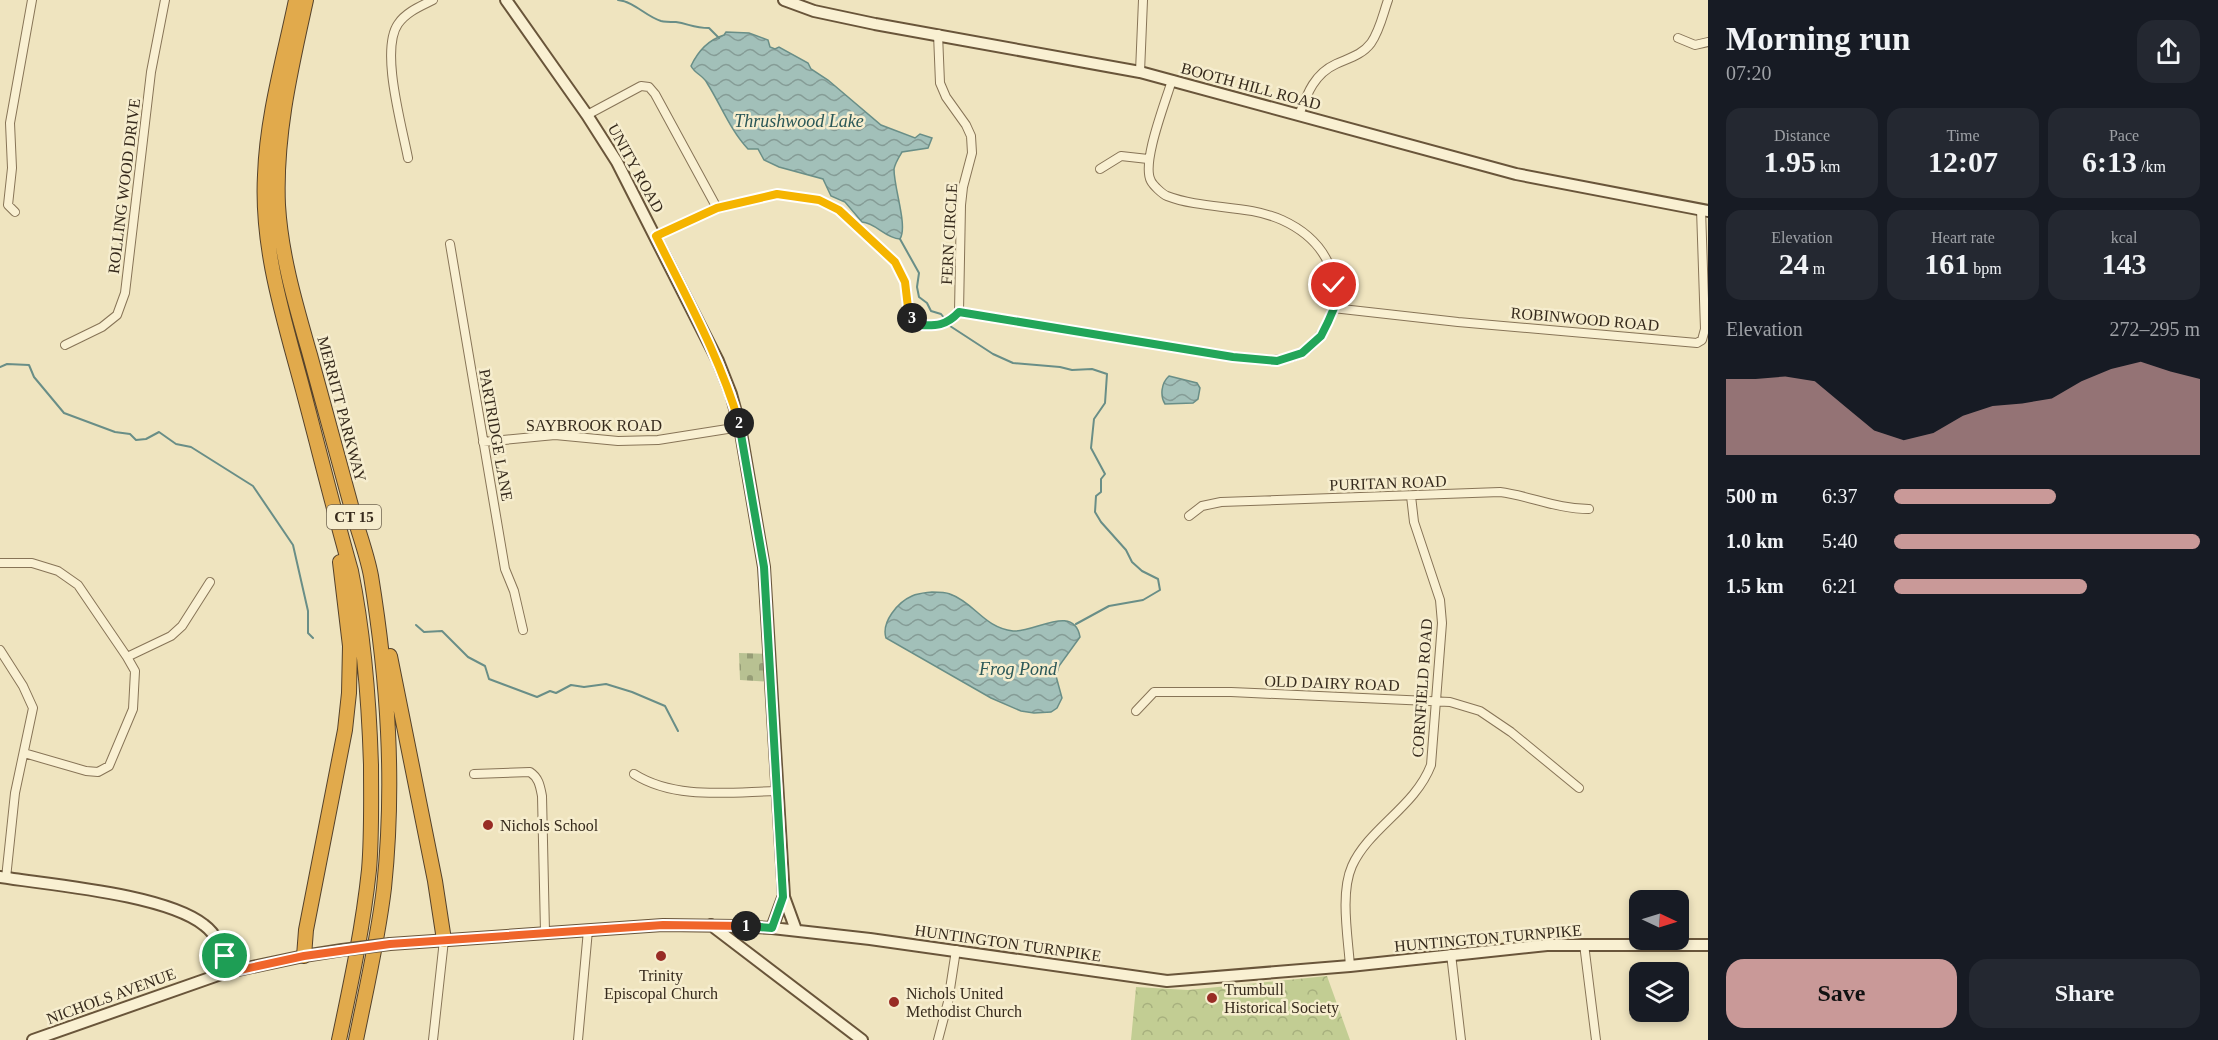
<!DOCTYPE html>
<html lang="en">
<head>
<meta charset="utf-8">
<style>
  :root { --surface:#171b24; --page:#242831; --text:#f1f3f6; --muted:#9ea1a6; --accent:#c99998 }
  body { margin:0; font-family:"Times New Roman",serif; background:var(--page); color:var(--text); height:100vh; display:flex; flex-direction:column; font-size:22px; white-space:nowrap }
  * { box-sizing:border-box; margin:0 }
  p { font-size:20px; color:var(--muted) }
  .icon { flex:none; width:33px; height:33px; fill:none; stroke:currentColor; stroke-width:2; stroke-linecap:round; stroke-linejoin:round }
  .map { position:relative; flex:1; overflow:hidden }
  .drawer { display:flex; flex-direction:column; background:var(--surface); width:510px }
  .drawer>* { flex:none }
  .needle { width:39px; rotate:94deg }
  .tools { position:absolute; left:1629px; top:890px; display:grid; gap:12px }
  .tools a { display:grid; place-items:center; width:60px; height:60px; border-radius:12px; background:var(--surface); box-shadow:0 3px 9px #0003; font-size:30px }
  .pin { position:absolute; display:grid; place-items:center; width:51px; height:51px; color:#fff; margin:-26px; border:3px solid #fff; border-radius:50%; box-shadow:0 2px 6px #0007 }
  .km { position:absolute; width:30px; height:30px; margin:-15px; border-radius:50%; background:#222; color:#fff; font-size:16px; line-height:30px; text-align:center }
  .round { display:grid; place-items:center; flex:none; width:63px; height:63px; border-radius:18px; background:var(--page) }
  .head { display:flex; align-items:center; justify-content:space-between; height:102px; padding:0 18px }
  h1 { font-size:33px; font-weight:800; line-height:45px }
  .stats { display:grid; grid-template-columns:repeat(3,1fr); gap:9px; height:102px; padding:6px 18px }
  .stats div { display:grid; align-content:center; border-radius:15px; background:var(--page); text-align:center }
  .stats b { font-size:30px; font-weight:800 }
  .stats small { font-size:16px; font-weight:400 }
  .stats p { font-size:16px }
  .chart { height:168px; padding:12px 18px }
  .chart p { display:flex; justify-content:space-between }
  .chart svg { width:100%; height:108px; margin-top:6px; fill:var(--accent); opacity:.7 }
  .action { display:flex; gap:12px; margin-top:auto; padding:12px 18px }
  .action a { flex:1; height:69px; border-radius:18px; background:var(--accent); color:#111; font-size:24px; font-weight:800; line-height:69px; text-align:center }
  .action a+a { background:var(--page); color:var(--text) }
  ul { padding:0 18px; list-style:none; font-size:20px }
  li { display:grid; grid-template-columns:96px 72px 1fr; align-items:center; height:45px }
  li i { height:15px; border-radius:8px; background:var(--accent) }
  main { display:flex; flex:1; min-height:0 }
  .map>svg:first-child { display:block }
</style>
</head>
<body>
<main>
<div class="map">
<svg width="1708" height="1040" viewBox="0 0 1708 1040">
  <defs>
    <pattern id="forest-crowns" width="20" height="18" patternUnits="userSpaceOnUse" patternTransform="scale(1.5)"><rect width="20" height="18" fill="#c2cd93"/><path d="M2 6a3 3 0 1 1 6 0M12 15a3 3 0 1 1 6 0" fill="none" stroke="#a7b07e"/></pattern>
    <pattern id="cemetery-stones" width="16" height="16" patternUnits="userSpaceOnUse" patternTransform="scale(1.5)"><rect width="16" height="16" fill="#b8c192"/><path d="M2 7V4a2 2 0 0 1 4 0v3zM10 15v-3a2 2 0 0 1 4 0v3z" fill="#969d76"/></pattern>
    <pattern id="water-waves" width="16" height="10" patternUnits="userSpaceOnUse" patternTransform="scale(1.5)"><rect width="16" height="10" fill="#a2c0b9"/><path d="M0 5q4-4 8 0t8 0" fill="none" stroke="#859c96"/></pattern>
  </defs>
  <rect width="100%" height="100%" fill="#efe4bf"/>
  <path fill="url(#forest-crowns)" d="M1327,976L1350,1040H1131L1136,987L1188,990Z"/>
  <path fill="url(#cemetery-stones)" d="M739,653L772,654L773,682L740,680Z"/>
  <path fill="url(#water-waves)" stroke="#698e87" stroke-width="1.5" d="M726,32L749,33L768,40L770,47L775,49L779,47L808,63L811,69L828,80L881,125L915,138L920,134L932,138L928,148L902,152C899,157 895,163 894,169C894,189 908,226 900,239C885,238 876,223 862,222L845,202L831,196L823,179L779,167L764,160L758,149H748C730,130 721,105 707,83C703,75 695,74 691,66C698,51 708,40 724,35Z
    M1169,376L1197,383L1200,388L1198,399L1193,403L1165,404C1160,396 1161,383 1169,376Z
    M932,592C937,592 945,592 950,594C975,603 983,627 1013,631C1034,633 1074,603 1080,637L1059,666L1056,676L1062,698L1057,708L1051,712L1034,713L1021,711L991,698L886,638C881,622 898,602 912,596C919,593 925,593 932,592Z"/>
  <g fill="none" stroke-linecap="round" stroke-linejoin="round">
    <path stroke="#698e87" stroke-width="2" d="M618,0C635,2 645,16 661,21C665,22 671,22 676,22C689,24 694,28 709,28L719,38
      M900,239L919,273L917,287L919,297L927,303L931,311L941,314L945,319
      M950,326L993,354L1013,363L1060,367L1072,370L1092,369L1107,374L1105,403L1094,419L1091,448L1105,474L1101,479V492L1096,496L1095,512L1101,522L1126,550L1132,562L1142,571L1158,579L1160,590L1143,600L1109,606L1076,624
      M0,367L7,364L29,365L34,377L64,413L115,432L130,434L136,440L146,439L159,432L176,444L191,447L253,486L293,545L308,611V633L313,638
      M416,625L424,632L442,631L468,657L485,666L489,679L537,697L550,691L556,693L571,685L584,687L606,684L632,692L665,706L678,731"/>
    <defs>
      <path id="street" d="M1678,38L1695,45L1708,42
        M1140,72L1143,0
        M587,115L641,86L649,87L655,94L717,208
        M1299,115C1307,94 1314,74 1336,64C1349,58 1362,55 1371,43C1380,30 1383,14 1388,0
        M408,158C402,126 380,50 398,24C406,12 421,6 433,0
        M1100,169L1121,156L1148,159
        M15,212L8,205L12,168L10,123L32,0
        M656,236L717,208L777,194L819,200L839,210L895,262L905,282L909,316L918,325C936,326 946,326 959,312L961,205L963,187L972,153L971,136L966,125L946,97L940,83L938,34
        M450,244L505,569L514,591L523,630
        M1333,308L1458,322L1697,343L1702,340L1705,329L1701,209
        M959,312L1233,357C1257,359 1278,364 1300,354C1310,349 1320,337 1325,328C1349,283 1326,240 1282,220C1246,204 1204,210 1167,196C1162,194 1153,185 1151,181C1141,163 1166,101 1172,80
        M65,345L102,327L117,315L125,293L151,72L165,0
        M483,442L555,435L618,441L658,440L740,427
        M1189,516L1202,506L1221,502L1500,492C1531,496 1557,509 1589,509
        M0,563H32L58,571L78,585L127,657L135,671L133,709L109,766L98,772L86,771L24,753
        M0,650L23,686L33,708L15,793L6,878
        M127,657L171,636L182,626L210,582
        M1136,711L1154,692H1231L1450,702L1480,711L1511,732L1579,788
        M474,774L530,772C539,778 540,786 542,796L545,932
        M634,774C675,800 729,792 776,791
        M1584,944L1596,1040
        M1451,954L1461,1040
        M1350,966C1348,937 1340,893 1352,866C1369,828 1415,807 1431,765L1442,623L1440,600L1414,522L1411,496
        M433,1040L444,940
        M578,1040L588,930
        M938,1040L948,1002L956,950"/>
      <path id="secondary" d="M506,0L587,115L617,162L718,361L731,394L740,427L764,567L784,897L796,930
        M784,0L814,11L875,24L1140,72L1516,174L1708,211
        M0,877C51,885 165,894 204,925C219,936 224,955 231,972
        M711,925L862,1040
        M772,928L783,898
        M390,944L663,925L735,926L772,928L870,939L1167,981L1350,966L1547,945H1708
        M33,1040L224,973L304,956L342,950"/>
      <path id="highway" d="M296,0C284,58 267,116 265,175C261,249 284,319 303,390C319,450 334,511 351,571C364,635 369,700 371,765C371,800 372,835 369,870C363,927 351,983 339,1040
        M306,0C291,68 275,135 278,205C281,256 296,306 310,355C324,407 338,458 352,509C358,531 367,554 371,576C388,681 395,782 384,888C378,939 366,990 356,1040
        M390,656L435,881L444,940
        M304,956L306,930L345,730L349,693L350,646L340,562"/>
    </defs>
    <use href="#street" stroke="#877457" stroke-width="10"/>
    <use href="#secondary" stroke="#69553a" stroke-width="14"/>
    <use href="#highway" stroke="#55422b" stroke-width="16"/>
    <use href="#street" stroke="#f9f0d2" stroke-width="8"/>
    <use href="#secondary" stroke="#f9f0d2" stroke-width="10"/>
    <use href="#highway" stroke="#e1aa4c" stroke-width="14"/>
    <defs>
      <path id="secondary-bridge" d="M342,950L390,944"/>
    </defs>
    <use href="#secondary-bridge" stroke="#69553a" stroke-width="14" stroke-linecap="butt"/>
    <use href="#secondary-bridge" stroke="#f9f0d2" stroke-width="10"/>
  </g>
  <g fill="none" stroke-linecap="round" stroke-linejoin="round">
    <defs>
      <path id="split-1" d="M225,956L231,972L304,956L390,944L663,925L746,926"/>
      <path id="split-2" d="M739,423L764,567L783,897L772,928L746,926"/>
      <path id="split-3" d="M739,423C720,357 686,297 656,236L717,208L777,194L819,200L839,210L895,262L905,282L909,316L912,318"/>
      <path id="split-4" d="M912,318L918,325C936,326 946,326 959,312L1233,357L1277,361L1302,353L1321,336L1328,322L1334,308V285"/>
    </defs>
    <use href="#split-1" stroke="#fff" stroke-width="12"/>
    <use href="#split-2" stroke="#fff" stroke-width="12"/>
    <use href="#split-3" stroke="#fff" stroke-width="12"/>
    <use href="#split-4" stroke="#fff" stroke-width="12"/>
    <use href="#split-1" stroke="#f0652b" stroke-width="8"/>
    <use href="#split-2" stroke="#22a559" stroke-width="8"/>
    <use href="#split-3" stroke="#f5b400" stroke-width="8"/>
    <use href="#split-4" stroke="#22a559" stroke-width="8"/>
  </g>
  <g fill="#982c25" stroke="#f6edce" stroke-width="2">
    <circle cx="488" cy="825" r="6"/>
    <circle cx="661" cy="956" r="6"/>
    <circle cx="1212" cy="998" r="6"/>
    <circle cx="894" cy="1002" r="6"/>
  </g>
  <g text-anchor="middle" dominant-baseline="central" stroke-width="5" stroke-linejoin="round" paint-order="stroke">
    <rect fill="#f6edce" stroke="#706451" stroke-width="1.5" x="327" y="505" width="54" height="24" rx="4.5"/>
    <g font-size="15" font-weight="bold" fill="#362a1c">
      <text x="354" y="517">CT 15</text>
    </g>
    <g font-size="16" fill="#362a1c" stroke="#f6edce">
      <text transform="translate(1251 86) rotate(15)">BOOTH HILL ROAD</text>
      <text transform="translate(636 168) rotate(61)">UNITY ROAD</text>
      <text transform="translate(124 186) rotate(-83)">ROLLING WOOD DRIVE</text>
      <text transform="translate(949 234) rotate(-87)">FERN CIRCLE</text>
      <text transform="translate(1585 319) rotate(5)">ROBINWOOD ROAD</text>
      <text transform="translate(342 409) rotate(75)">MERRITT PARKWAY</text>
      <text x="594" y="425">SAYBROOK ROAD</text>
      <text transform="translate(496 435) rotate(80)">PARTRIDGE LANE</text>
      <text transform="translate(1388 483) rotate(-2)">PURITAN ROAD</text>
      <text transform="translate(1332 683) rotate(2)">OLD DAIRY ROAD</text>
      <text transform="translate(1422 688) rotate(-86)">CORNFIELD ROAD</text>
      <text transform="translate(1488 938) rotate(-5)">HUNTINGTON TURNPIKE</text>
      <text transform="translate(1008 943) rotate(8)">HUNTINGTON TURNPIKE</text>
      <text transform="translate(111 996) rotate(-20)">NICHOLS AVENUE</text>
    </g>
    <g font-size="16" fill="#362a1c" stroke="#f6edce" text-anchor="start">
      <text x="500" y="825">Nichols School</text>
      <text x="661" y="975" text-anchor="middle">Trinity<tspan x="661" dy="18">Episcopal Church</tspan></text>
      <text x="1224" y="989">Trumbull<tspan x="1224" dy="18">Historical Society</tspan></text>
      <text x="906" y="993">Nichols United<tspan x="906" dy="18">Methodist Church</tspan></text>
    </g>
    <g font-size="18" font-style="italic" fill="#2a5757" stroke="#f6edce">
      <text x="799" y="121">Thrushwood Lake</text>
      <text x="1018" y="669">Frog Pond</text>
    </g>
  </g>
</svg>
<div class="tools">
<a><svg class="needle" viewBox="-14 -14 28 28"><path d="M0-13l5 13h-10z" fill="#e53935"/><path d="M0 13l5-13h-10z" fill="#9ea1a6"/></svg></a>
<a><svg class="icon" aria-label="layers" viewBox="0 0 24 24"><path d="M12 4l9 5-9 5-9-5zM3 14l9 5 9-5"/></svg></a>
</div>
<div class="pin" style="left:225px;top:956px;background:#1e9e55"><svg class="icon" aria-label="arrive" viewBox="0 0 24 24"><path d="M6 21V4h12l-3 4 3 4H6"/></svg></div>
<div class="pin" style="left:1334px;top:285px;background:#d93025"><svg class="icon" aria-label="check" viewBox="0 0 24 24"><path d="M5 12l5 5 9-10"/></svg></div>
<b class="km" style="left:746px;top:926px">1</b>
<b class="km" style="left:739px;top:423px">2</b>
<b class="km" style="left:912px;top:318px">3</b>
</div>
<section class="drawer">
<div class="head"><div><h1>Morning run</h1><p>07:20</p></div><a class="round"><svg class="icon" aria-label="share" viewBox="0 0 24 24"><path d="M12 15V3M7 8l5-5 5 5M5 13v7h14v-7"/></svg></a></div>
<div class="stats">
<div><p>Distance</p><b>1.95<small> km</small></b></div>
<div><p>Time</p><b>12:07</b></div>
<div><p>Pace</p><b>6:13<small> /km</small></b></div>
</div>
<div class="stats">
<div><p>Elevation</p><b>24<small> m</small></b></div>
<div><p>Heart rate</p><b>161<small> bpm</small></b></div>
<div><p>kcal</p><b>143</b></div>
</div>
<div class="chart"><p><span>Elevation</span>272–295 m</p>
<svg viewBox="0 0 160 44" preserveAspectRatio="none"><path d="M0 44V13L10 13L20 12L30 14L40 24L50 34L60 38L70 35L80 28L90 24L100 23L110 21L120 14L130 9L140 6L150 10L160 13V44z"/></svg>
</div>
<ul>
<li><b>500 m</b>6:37<i style="width:53%"></i></li>
<li><b>1.0 km</b>5:40<i style="width:100%"></i></li>
<li><b>1.5 km</b>6:21<i style="width:63%"></i></li>
</ul>
<div class="action"><a>Save</a><a>Share</a></div>
</section>
</main>
</body>
</html>
